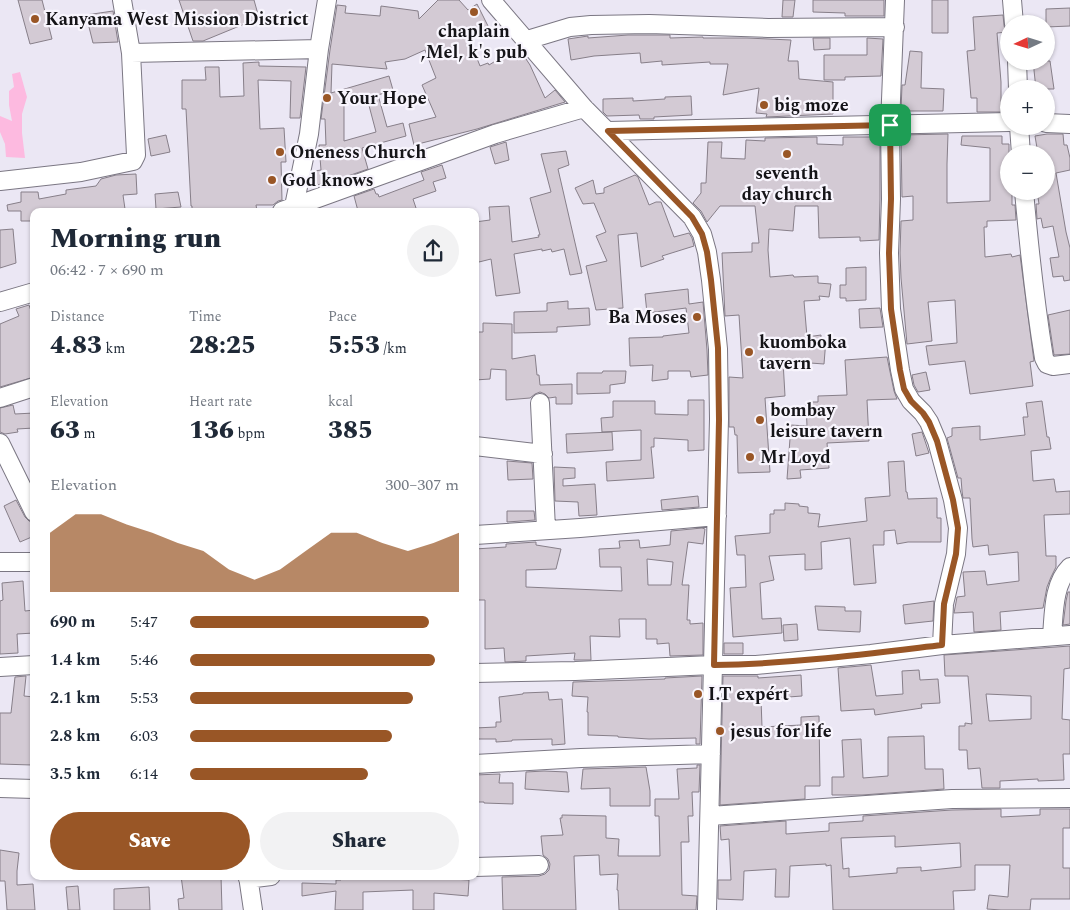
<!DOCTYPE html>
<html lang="en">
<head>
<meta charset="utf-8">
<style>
  :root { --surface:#fff; --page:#f2f2f3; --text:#1f2937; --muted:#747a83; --accent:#995626 }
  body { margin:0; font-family:Spectral,serif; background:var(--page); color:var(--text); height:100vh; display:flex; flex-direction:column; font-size:19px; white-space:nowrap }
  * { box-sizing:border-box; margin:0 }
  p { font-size:16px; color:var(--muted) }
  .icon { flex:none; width:28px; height:28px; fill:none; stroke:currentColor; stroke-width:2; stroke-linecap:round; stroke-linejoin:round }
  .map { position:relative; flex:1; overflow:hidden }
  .sheet { position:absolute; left:30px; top:208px; width:449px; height:672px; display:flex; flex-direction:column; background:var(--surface); border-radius:10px; box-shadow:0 1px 4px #0004 }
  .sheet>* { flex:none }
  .needle { width:32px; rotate:266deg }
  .buttons { position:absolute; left:1000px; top:15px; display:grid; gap:10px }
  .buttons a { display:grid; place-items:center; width:55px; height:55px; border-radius:50%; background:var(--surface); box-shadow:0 1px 4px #0004; font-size:25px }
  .pin { position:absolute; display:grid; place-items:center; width:42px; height:42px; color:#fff; margin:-21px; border-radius:10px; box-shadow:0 2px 8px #0006 }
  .round { display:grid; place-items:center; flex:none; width:52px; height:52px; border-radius:26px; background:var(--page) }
  .summary { display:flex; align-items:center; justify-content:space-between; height:85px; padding:0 20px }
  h1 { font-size:28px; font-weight:800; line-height:38px }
  .stats { display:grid; grid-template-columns:repeat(3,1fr); gap:8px; height:85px; padding:5px 20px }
  .stats div { display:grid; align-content:center }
  .stats b { font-size:25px; font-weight:800 }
  .stats small { font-size:14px; font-weight:400 }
  .stats p { font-size:14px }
  .chart { height:140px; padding:10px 20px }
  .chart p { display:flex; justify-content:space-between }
  .chart svg { width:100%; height:90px; margin-top:5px; fill:var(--accent); opacity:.7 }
  .primary-button { display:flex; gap:10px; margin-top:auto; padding:10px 20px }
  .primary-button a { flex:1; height:58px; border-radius:30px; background:var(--accent); color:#fff; font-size:20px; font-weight:800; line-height:58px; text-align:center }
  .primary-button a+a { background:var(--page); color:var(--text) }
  ul { padding:0 20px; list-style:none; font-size:16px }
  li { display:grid; grid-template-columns:80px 60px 1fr; align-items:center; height:38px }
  li i { height:12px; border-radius:6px; background:var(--accent) }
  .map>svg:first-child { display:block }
</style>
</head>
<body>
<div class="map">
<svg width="1070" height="910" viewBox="0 0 1070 910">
  <rect width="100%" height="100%" fill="#ebe7f4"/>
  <path fill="#fdbae0" d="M20,72L27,97L22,114V133L25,158L6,157L5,144L0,132V116L12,121L9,105V91L14,87L12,74Z"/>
  <path fill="#d3cad4" stroke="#877f89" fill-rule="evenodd" d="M18,0H42L52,39L30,44Z
    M179,0H254L259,18L203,41H193Z
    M438,0H459L468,10L477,4L489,28L469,38L480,66L488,63L489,65L518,47L530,65L545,98L555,90L565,102L477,129L414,145L409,124L436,117L422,85L436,78L425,50L405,59L385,62L387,69L332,64L331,93L389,76L393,90L378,95L387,127L403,123L406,136L362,148L368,169L328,183L316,185L315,171L321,170L319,145H326L325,119H321L330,50L337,5L346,6L345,13L380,16L381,6L418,11L419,19ZM367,98L376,132L344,141V105Z
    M783,0H795L793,17H782Z
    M813,0H884V16H845V13L813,12Z
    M932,0H948V33H932Z
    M1070,8V26L1046,27V9Z
    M113,11L118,42L93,43L86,15Z
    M1003,15L1004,25L1005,30L1008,32L997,33L1001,82V112H977V98H971L967,51L975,50L973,17Z
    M628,35H670V38L703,37V38H747L791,40L788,61H798L799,79L833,82V114L766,117L767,114L756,113L759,88L723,95L728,64H710V62L662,65V61L641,63L640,53L594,56L571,60L568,39L588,36V38Z
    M813,38H830V49L814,50Z
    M867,38L883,39L881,76L845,77V80H824V55H867Z
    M910,51L922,52L921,88L944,89L943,111H901L902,85H905Z
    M1033,61H1050L1054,89H1036Z
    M259,62V66L306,67L300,118H290L291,81L258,80L260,129L284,128L286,162H281L282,200L278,201L273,205H256L257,211H192V206H191L186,109H182V80H206L205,67H219L220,97L244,96L243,63Z
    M691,96L692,115L654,117V119H640L639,115L607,116L603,112V99L633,98V101L665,99V97Z
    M948,134L947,164V203L990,201V148L961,145L962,136H1002V144H1009V191H1012V205H1015L1016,220L987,221V227H984L985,257L1011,254L1012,257L1020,255L1034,361L1030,362L1033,386L970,394L965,361L929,365L926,346L957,343L955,300L928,302L932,341L907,344L901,278L900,253L901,221L913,220V196L902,197L901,135Z
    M1047,134H1063L1064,145H1067L1070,158V170L1056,173L1066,232L1070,248V280L1064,281L1063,276L1053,277L1050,258L1059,257L1053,226L1043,228L1041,218L1037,219L1036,204H1039L1037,191H1046V154H1038L1035,136Z
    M166,135L170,152L151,156L148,139Z
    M817,137V144L843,145V137H880V199L879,240L860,241V237L819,238L818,206H795L793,231L769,229L768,250L770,277L793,275L794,277L818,276V283L831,284L829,297L819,296L820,300L804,301L807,337L821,335V339H826L824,364L783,361L785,396L765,398L770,472L738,473L737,435H735L734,427H729V377L743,378L739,315L725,316L722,253L752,252V243H759L755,206H720L707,222L701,211L693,203L701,193V183H706L708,142H722L721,158L745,159L746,140L765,141V138Z
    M506,142L509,160L495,164L490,147Z
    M566,151L569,165L558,169L582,273L570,275L564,249L552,252L551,249L542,251V249L514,254L520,293L496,296L491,259L479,262L475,254V222L490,220L489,207L509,206L512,242L539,237L538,235H540L530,198L551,192L541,154Z
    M442,165L446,178L433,182L436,191L413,199L417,211H358L354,196L374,189L376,194H378L379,197L424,180L421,172Z
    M136,174L137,194L123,195L125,209L111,211H101L99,209L79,211H34V221H21V211H8L7,205L21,202V192H38L39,199L66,194V190L96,186L101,179L116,175Z
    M635,175L638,177L649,205L656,202H661L674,237L689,233L692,238L694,246L662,256L664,259L641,267L637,233L618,235L623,308L596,310L586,266L607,261L596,236L606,232L594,203L583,204L575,188L593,180L596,194L604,193V188Z
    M178,192L181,207L156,209L155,194Z
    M13,229L16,263L0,268V230Z
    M866,267V300L846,301V298H840V285H846V268Z
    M688,289L689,304L703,302L707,350L708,375L691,377L690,371H668V379L652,381L653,365L630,366L629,338L663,337V336L689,333L686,308L647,313L645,294Z
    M568,301V309L589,308L590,325L557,327V332L514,333V312L547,311V303Z
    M29,305L34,320V377L0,387V324L19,316L16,309Z
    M880,308L883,327L860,328L859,309Z
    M1070,310V354L1054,355L1048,315Z
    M483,323L512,324V359L535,355L537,375H539L540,385L572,384V404H556V397L549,398L545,394L540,392L535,394L530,398L506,400V370L491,369L490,379L475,380V332H483Z
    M887,357L894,391L897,399L867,400L869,441L827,443L829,468L800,470L801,478L787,479L791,425L807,426L806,402H818V396L847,395L845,360Z
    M603,371H626L625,383L610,385V393L577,394V373H602Z
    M926,372L930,390L918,392L914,385L912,375Z
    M688,400H704V450L688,451V440L654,438V447H651L654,478L607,481L606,462L641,460V430L602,432L601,418L613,417V401H655V414L688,415Z
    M1042,401L1047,437H1049L1051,449L1031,451L1033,481L1054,479L1056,492L1070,491V514L1044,515L1046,556H1056V567L1051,577L1047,587L1043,608L1000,612L1001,630L974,632L973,612L954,613L957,597L965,596L963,572L985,571L987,585L1019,581L1018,552L989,555L988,545L973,547L972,539L970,498H963L962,491L961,478H958L947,438L952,436V428L980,426V440L1025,435L1023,417H1028L1026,403Z
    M13,405L15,414L34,413V428L17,429L18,432L5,434L0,432V408Z
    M612,432L613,450L567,453L566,434Z
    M922,432L929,453L916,456L912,434Z
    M507,461L532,463L533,479L508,480Z
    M904,461L906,492H907L908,499L937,498V518H941V542H908L897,544L895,530L884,531V545H873L876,583L854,585L850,538L821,542L822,569L805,570V554L769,556L774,580L760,583L762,619L781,618L782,633L733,637L730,588L746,587L745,555H737L735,536L770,533V514H774V510H785V503L799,504V506L808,507V513L820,514L818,527L867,521L865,498L890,496L888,462Z
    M554,467L575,468V478L563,479V486L595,484L597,515L579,516L578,502L555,501Z
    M698,496L699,507L662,510L661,500Z
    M16,500L25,517L29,521L34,523V536L20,542L4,506Z
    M507,511H534L535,520L507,522Z
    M702,528L705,529L703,544L688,542L682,585H689L687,620H690V624L703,623V655L670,656L669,643L657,644V639H646V619H619L620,637L590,636L591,660H574L575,653L526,656V661L505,662L504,648L485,649V600H475V549L506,547V544L536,542V545L561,549L556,569L526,570V587L622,591L621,567H600L599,549L620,548L619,541L639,540L640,548L670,545L671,531ZM647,559L673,562L671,585H648Z
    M23,581L25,611L34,610V633L17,634L18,653L0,654V601L3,600L2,583Z
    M1068,592H1070V624L1063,625L1066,601Z
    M934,601L933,621L905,624L903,605Z
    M815,606L845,607V611H861L860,632L818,630Z
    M797,624L798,640L784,641L783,625Z
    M724,643H743V654H724Z
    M1070,646V668L1064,669L1062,719L1070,720V754H1063L1064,780L1038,781V779L1000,781V788H982L980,768L968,769L967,750H959V726H965V723L972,724L968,676H945L944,655ZM986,694L1031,696V719L989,721Z
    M871,665L876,696L903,694L902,671L919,670L920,680L938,679L940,703L921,704L922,708L875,715L874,709L841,711L838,668Z
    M801,675L802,696L761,699L762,727L801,725V717L819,716L820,786H805V799L720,805L723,676H758V678Z
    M26,676L24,696L34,697V732H33L32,765L0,764V713H11L15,677Z
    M702,676L700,744H696V738L649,739L618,737V736L588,735V712H587L588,697L572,696L573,682L665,679V678Z
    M548,692L549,700L562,699L565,744L552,745V739L512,740V741L496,742V739H475V728L496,727V722H501L499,697L523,694V693Z
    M924,736L925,769H943L944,789L862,795H832V777H844L842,740L861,739L863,778L888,776V737Z
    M697,765H700L699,792H692L693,816H688L689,842H681L682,895L697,896L696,910H619L618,890H617L618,874L600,875L599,855L574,856L576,910H503L502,877L539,876L545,874L549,870L550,864L548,859L543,855L541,836L563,835L560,818H562V815L606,816V838L619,839L618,856H660L659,816H655V799H679L677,769L697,768Z
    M646,767L650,791V806H610V788L581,789L583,769Z
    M544,771L567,772L569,792L525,789L526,772Z
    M500,774L499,783H513V804L484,803V802H475V775Z
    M1001,809V817L1040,815V809H1070V828H1063V868H1070V899H1031L1030,910H1001L987,909L989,895L1008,897L1010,865H975V890L953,891L954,910H833L831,865L826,866V864L790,866L789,897H775L776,869L744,871L743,900L718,899V880H731L729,839L721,840L720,826L786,821V834L829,831V823L863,821V816L952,810ZM895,836V847L960,843L961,867L921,871V867L897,868V873L849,877V868L843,869L841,838Z
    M0,850L19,853L17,871V885L33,884L35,910H7L5,881H0Z
    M181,876H221L222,910H179L178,899L184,898Z
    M378,876H437V878L469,880L468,896L434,893V910H413V890L363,892V910H335L336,891L302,896V883L336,884V880H341V877Z
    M78,886L80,910H68L66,887Z
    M149,887L150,910H114V889Z"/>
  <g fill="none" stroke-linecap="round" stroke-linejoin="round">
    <defs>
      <path id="minor" d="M122,0L131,53L319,49
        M491,0L584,108L692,217L702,234L707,252L711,280L718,349L719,419L707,910
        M895,0L890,125L891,199L889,253L891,309L900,370L904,389L911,401L923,413L929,422L937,441L953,500L958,528L956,554L944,604L942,645
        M1012,0L1014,24
        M527,40L570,27L591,25L649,24L768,28L895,27
        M1017,61L1018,89
        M1046,123L1070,124
        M1019,126L1021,154
        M608,131L1009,122
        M0,181L81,172L133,161L136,155L131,53
        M1024,191C1029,247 1035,303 1044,358L1047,364L1053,366L1070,364
        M282,211L495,134L584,108
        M293,211L309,134L319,49L327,0
        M0,302L34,292
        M0,398L34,387
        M540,403L546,529
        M0,443L34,512
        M475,446L543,454
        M475,535L580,528L717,516
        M0,562H34
        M1052,636C1054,613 1053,584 1070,567
        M0,667L34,665
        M475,673L575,671L713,665H756L871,654L942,645L1070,635
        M475,764L581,758L711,754
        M0,788L34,789
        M710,816L952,799L1070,798
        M475,867L539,865
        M248,876L253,910
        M248,879L271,876"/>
    </defs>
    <use href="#minor" stroke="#7b7783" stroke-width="20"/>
    <use href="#minor" stroke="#fff" stroke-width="18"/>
  </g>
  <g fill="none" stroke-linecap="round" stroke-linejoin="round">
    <defs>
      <path id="route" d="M890,125L891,199L889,253L891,309L900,370L904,389L911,401L923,413L929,422L937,441L953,500L958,528L956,554L944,604L942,645C866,654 790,664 714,665L719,420L718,348L711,280L707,252L702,234L692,217L608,131Z"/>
    </defs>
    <use href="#route" stroke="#fff" stroke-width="10"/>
    <use href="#route" stroke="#995626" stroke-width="6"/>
  </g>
  <g fill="#995626" stroke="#f8f5fd" stroke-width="2">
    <circle cx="474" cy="12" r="5"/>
    <circle cx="35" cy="19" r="5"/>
    <circle cx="327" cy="98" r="5"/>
    <circle cx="764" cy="105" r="5"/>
    <circle cx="280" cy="152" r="5"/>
    <circle cx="787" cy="154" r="5"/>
    <circle cx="272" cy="180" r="5"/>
    <circle cx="697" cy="317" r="5"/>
    <circle cx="749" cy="352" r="5"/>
    <circle cx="760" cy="420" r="5"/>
    <circle cx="750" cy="457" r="5"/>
    <circle cx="698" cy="694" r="5"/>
    <circle cx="720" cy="731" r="5"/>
  </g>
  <g text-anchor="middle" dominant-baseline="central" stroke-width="4.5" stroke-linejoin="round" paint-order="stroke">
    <g font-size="18" font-weight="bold" fill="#151418" stroke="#f8f5fd" text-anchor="start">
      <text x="45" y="19">Kanyama West Mission District</text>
      <text x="474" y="31" text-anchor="middle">chaplain<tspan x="474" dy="21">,Mel, k's pub</tspan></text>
      <text x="337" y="98">Your Hope</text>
      <text x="774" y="105">big moze</text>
      <text x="290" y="152">Oneness Church</text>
      <text x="787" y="173" text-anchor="middle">seventh<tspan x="787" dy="21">day church</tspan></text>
      <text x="282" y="180">God knows</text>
      <text x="687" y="317" text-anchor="end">Ba Moses</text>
      <text x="759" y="342">kuomboka<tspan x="759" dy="21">tavern</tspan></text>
      <text x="770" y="410">bombay<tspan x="770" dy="21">leisure tavern</tspan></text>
      <text x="760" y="457">Mr Loyd</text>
      <text x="708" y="694">I.T expért</text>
      <text x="730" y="731">jesus for life</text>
    </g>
  </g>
</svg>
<div class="buttons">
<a><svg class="needle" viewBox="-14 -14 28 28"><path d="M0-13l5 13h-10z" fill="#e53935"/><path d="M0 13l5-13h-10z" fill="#747a83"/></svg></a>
<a>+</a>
<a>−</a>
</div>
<div class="pin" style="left:890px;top:125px;background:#1e9e55"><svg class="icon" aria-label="arrive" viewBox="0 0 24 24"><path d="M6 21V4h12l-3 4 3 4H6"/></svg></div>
<section class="sheet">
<div class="summary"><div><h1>Morning run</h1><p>06:42 · 7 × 690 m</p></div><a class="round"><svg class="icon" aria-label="share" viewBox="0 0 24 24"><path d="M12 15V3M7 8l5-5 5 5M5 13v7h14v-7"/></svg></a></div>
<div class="stats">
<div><p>Distance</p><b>4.83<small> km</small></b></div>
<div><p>Time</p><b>28:25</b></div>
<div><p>Pace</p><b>5:53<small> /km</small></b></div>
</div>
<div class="stats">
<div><p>Elevation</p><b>63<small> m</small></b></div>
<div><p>Heart rate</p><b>136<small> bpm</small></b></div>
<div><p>kcal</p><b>385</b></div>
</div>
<div class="chart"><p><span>Elevation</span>300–307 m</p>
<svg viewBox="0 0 160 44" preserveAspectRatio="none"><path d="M0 44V15L10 6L20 6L30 11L40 15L50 20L60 24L70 33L80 38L90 33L100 24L110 15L120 15L130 20L140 24L150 20L160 15V44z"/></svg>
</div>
<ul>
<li><b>690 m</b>5:47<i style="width:89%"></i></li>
<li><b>1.4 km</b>5:46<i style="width:91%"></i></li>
<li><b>2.1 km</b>5:53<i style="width:83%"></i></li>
<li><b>2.8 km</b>6:03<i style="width:75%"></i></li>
<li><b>3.5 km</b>6:14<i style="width:66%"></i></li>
</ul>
<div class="primary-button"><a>Save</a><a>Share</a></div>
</section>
</div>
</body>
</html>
